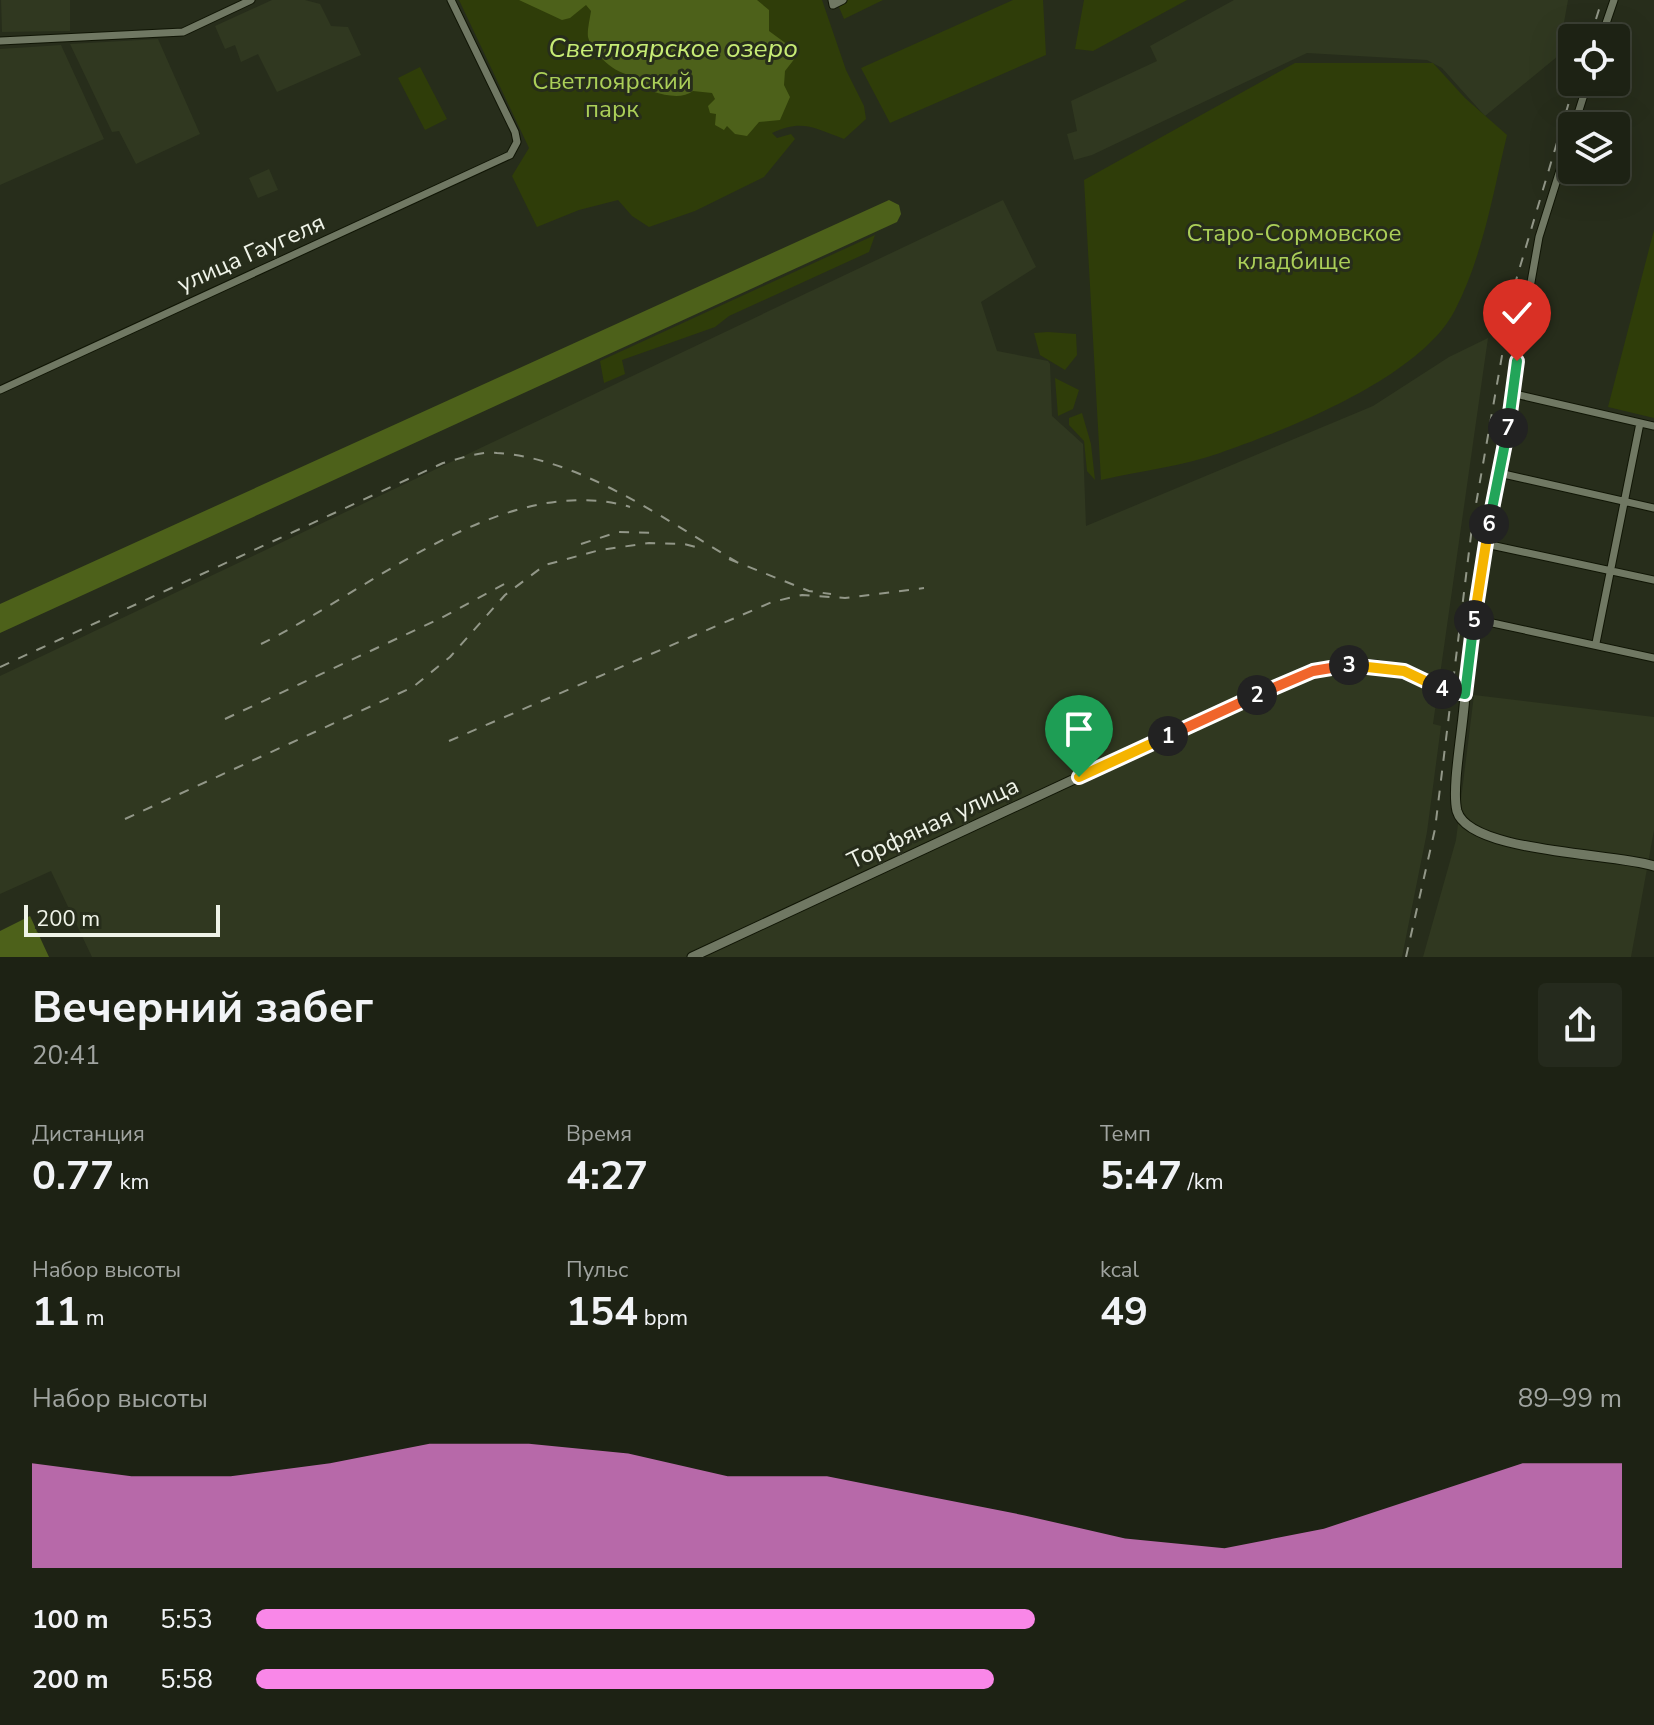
<!DOCTYPE html>
<html lang="ru">
<head>
<meta charset="utf-8">
<style>
  :root { --surface:#1d2214; --page:#252a1d; --text:#f1f3f6; --muted:#a0a4a0; --line:#3b3f34; --accent:#f987e8 }
  body { margin:0; font-family:"Nunito Sans",sans-serif; background:var(--page); color:var(--text); height:100vh; display:flex; flex-direction:column; font-size:30px; white-space:nowrap }
  * { box-sizing:border-box; margin:0 }
  p { font-size:26px; color:var(--muted) }
  .icon { flex:none; width:44px; height:44px; fill:none; stroke:currentColor; stroke-width:2; stroke-linecap:round; stroke-linejoin:round }
  .map { position:relative; height:957px; overflow:hidden }
  .details { display:flex; flex-direction:column; background:var(--surface); flex:1 }
  .details>* { flex:none }
  .buttons { position:absolute; left:1558px; top:24px; display:grid; gap:16px }
  .buttons a { display:grid; place-items:center; width:72px; height:72px; border-radius:8px; background:var(--surface); box-shadow:0 8px 32px #0002,0 0 0 2px var(--line); font-size:40px }
  .scale { position:absolute; left:24px; bottom:20px; width:196px; box-sizing:border-box; padding-left:8px; border:4px solid #eff3e8; border-top:0; font-size:22px; line-height:28px; white-space:nowrap; color:#eff3e8; -webkit-text-stroke:6px #272d1b; paint-order:stroke }
  .pin { position:absolute; display:grid; place-items:center; width:68px; height:68px; color:#fff; margin:-82px -34px; border-radius:50% 50% 50% 0; rotate:-45deg; box-shadow:0 0 8px #0007 }
  .pin .icon { rotate:45deg }
  .km { position:absolute; width:40px; height:40px; margin:-20px; border-radius:50%; background:#222; color:#fff; font-size:22px; line-height:40px; text-align:center }
  .round { display:grid; place-items:center; flex:none; width:84px; height:84px; border-radius:8px; background:var(--page) }
  .overview { display:flex; align-items:center; justify-content:space-between; height:136px; padding:0 32px }
  h1 { font-size:44px; font-weight:700; line-height:60px }
  .stats { display:grid; grid-template-columns:repeat(3,1fr); gap:12px; height:136px; padding:8px 32px }
  .stats div { display:grid; align-content:center }
  .stats b { font-size:40px; font-weight:700 }
  .stats small { font-size:22px; font-weight:400 }
  .stats p { font-size:22px }
  .chart { height:224px; padding:16px 32px }
  .chart p { display:flex; justify-content:space-between }
  .chart svg { width:100%; height:144px; margin-top:8px; fill:var(--accent); opacity:.7 }
  ul { padding:0 32px; list-style:none; font-size:26px }
  li { display:grid; grid-template-columns:128px 96px 1fr; align-items:center; height:60px }
  li i { height:20px; border-radius:10px; background:var(--accent) }
  .map>svg:first-child { display:block }
</style>
</head>
<body>
<div class="map">
<svg width="1654" height="957" viewBox="0 0 1654 957">
  <rect width="100%" height="100%" fill="#272d1b"/>
  <path fill="#303820" d="M1,0H70V31L2,32Z
    M272,0H305L320,4L331,26L348,27L361,55L277,92L258,54L241,62L235,45L225,49L215,26Z
    M1234,0H1568L1558,56L1485,116L1442,68L1427,60L1307,53L1092,155L1074,160L1067,134L1077,131L1071,101L1157,61L1150,46Z
    M158,39L200,134L136,164L119,131L112,132L70,44Z
    M61,45L104,139L0,185V49Z
    M269,169L278,190L258,198L249,178Z
    M1003,200L1036,267L981,302L997,351L1048,361L1050,364L1052,416L1083,444L1086,526L1373,406L1449,357L1488,338L1433,724L1441,726L1427,832L1402,957H92L51,871L0,894V676Z
    M1474,695L1654,717V830L1631,957H1423L1456,840Z"/>
  <path fill="#2f3d09" d="M459,0H822L846,70L864,106L866,119L844,139C814,128 802,119 772,133L777,138L791,134L795,139L764,177L695,211L649,227L632,216L618,200L579,210L537,227L512,176L529,148Z
    M836,0H883L844,19Z
    M1013,0H1043L1046,55L890,123L861,68Z
    M1084,0H1187L1093,51L1075,49Z
    M1295,63H1433L1465,98L1507,135C1493,193 1483,256 1455,310C1421,377 1289,429 1220,453C1183,466 1140,471 1101,480L1084,180Z
    M420,67L447,119L425,130L398,78Z
    M1654,230V418L1608,407Z
    M875,235L869,252L729,316L715,327L622,360L625,374L604,383L600,361Z
    M1048,332L1076,334L1077,355L1065,370L1040,355L1034,333Z
    M1055,378L1079,390L1073,409L1058,416Z
    M1082,413L1091,444L1095,480L1087,471L1084,441L1069,425V418Z"/>
  <path fill="#4d611a" d="M519,0H757L769,10V31L799,53L785,71L784,85L790,97L780,120L759,122L747,136L735,134L727,126L724,130L715,125L716,114L710,113L708,106L715,99L712,93L693,91C677,103 649,90 631,84L632,75C616,75 592,53 588,37C587,31 590,18 591,11L586,5L570,18L562,20Z
    M889,200L899,205L901,214L897,222L0,633V604Z
    M30,916L49,957H0V931Z"/>
  <g fill="none" stroke-linecap="round" stroke-linejoin="round">
    <defs>
      <path id="minor" d="M832,0L833,5L843,0
        M1601,38L1614,0
        M0,41L183,32L251,0
        M1574,126L1588,82
        M0,390L510,155L517,142L515,132L451,0
        M1515,394L1654,426
        M1499,473L1654,508
        M1486,544L1654,580
        M1474,619L1654,658
        M1596,643L1640,423
        M1465,694L1488,529L1515,394L1517,361L1539,237L1572,132"/>
      <path id="tertiary" d="M692,957L1285,681C1323,667 1367,656 1407,673C1427,681 1443,691 1465,694C1464,723 1451,788 1457,811C1469,853 1615,853 1654,866"/>
    </defs>
    <use href="#minor" stroke="#101505" stroke-width="9"/>
    <use href="#tertiary" stroke="#101505" stroke-width="11"/>
    <use href="#minor" stroke="#707863" stroke-width="7"/>
    <use href="#tertiary" stroke="#707863" stroke-width="9"/>
    <path stroke="#929788" stroke-width="2" stroke-dasharray="10 10" stroke-linecap="butt" d="M1590,38L1602,0
      M581,544L618,532L659,533
      M729,559L809,591L831,594
      M261,644C369,591 505,470 630,507
      M0,667L443,463C459,459 480,451 497,453C580,458 667,521 737,562
      M225,719L441,618L512,580
      M449,741L772,602L802,595L845,598L924,588
      M125,819L413,687L450,657L505,595L545,565L600,550L649,543L684,544L703,549
      M1406,957L1435,829L1472,527L1514,287L1575,82"/>
  </g>
  <g fill="none" stroke-linecap="round" stroke-linejoin="round">
    <defs>
      <path id="split-1" d="M1079,777L1168,736"/>
      <path id="split-2" d="M1168,736L1257,695"/>
      <path id="split-3" d="M1257,695L1313,671L1349,665"/>
      <path id="split-4" d="M1349,665L1404,671L1442,689"/>
      <path id="split-5" d="M1442,689L1465,694L1474,620"/>
      <path id="split-6" d="M1474,620L1489,524"/>
      <path id="split-7" d="M1489,524L1508,428"/>
      <path id="split-8" d="M1508,428L1517,361"/>
    </defs>
    <use href="#split-1" stroke="#fff" stroke-width="16"/>
    <use href="#split-2" stroke="#fff" stroke-width="16"/>
    <use href="#split-3" stroke="#fff" stroke-width="16"/>
    <use href="#split-4" stroke="#fff" stroke-width="16"/>
    <use href="#split-5" stroke="#fff" stroke-width="16"/>
    <use href="#split-6" stroke="#fff" stroke-width="16"/>
    <use href="#split-7" stroke="#fff" stroke-width="16"/>
    <use href="#split-8" stroke="#fff" stroke-width="16"/>
    <use href="#split-1" stroke="#f5b400" stroke-width="10"/>
    <use href="#split-2" stroke="#f0652b" stroke-width="10"/>
    <use href="#split-3" stroke="#f0652b" stroke-width="10"/>
    <use href="#split-4" stroke="#f5b400" stroke-width="10"/>
    <use href="#split-5" stroke="#22a559" stroke-width="10"/>
    <use href="#split-6" stroke="#f5b400" stroke-width="10"/>
    <use href="#split-7" stroke="#22a559" stroke-width="10"/>
    <use href="#split-8" stroke="#22a559" stroke-width="10"/>
  </g>
  <g text-anchor="middle" dominant-baseline="central" stroke-width="6" stroke-linejoin="round" paint-order="stroke">
    <g font-size="24" fill="#abcf58" stroke="#272d1b">
      <text x="612" y="81">Светлоярский<tspan x="612" dy="28">парк</tspan></text>
      <text x="1294" y="233">Старо-Сормовское<tspan x="1294" dy="28">кладбище</tspan></text>
    </g>
    <g font-size="24" fill="#eff3e8" stroke="#272d1b">
      <text transform="translate(251 253) rotate(-24)">улица Гаугеля</text>
      <text transform="translate(933 823) rotate(-25)">Торфяная улица</text>
    </g>
    <g font-size="26" font-style="italic" fill="#c7ec75" stroke="#272d1b">
      <text x="673" y="48">Светлоярское озеро</text>
    </g>
  </g>
</svg>
<div class="buttons">
<a><svg class="icon" aria-label="locate" viewBox="0 0 24 24"><circle cx="12" cy="12" r="6"/><path d="M12 2v4M12 18v4M2 12h4M18 12h4"/></svg></a>
<a><svg class="icon" aria-label="layers" viewBox="0 0 24 24"><path d="M12 4l9 5-9 5-9-5zM3 14l9 5 9-5"/></svg></a>
</div>
<div class="scale">200 m</div>
<div class="pin" style="left:1079px;top:777px;background:#1e9e55"><svg class="icon" aria-label="arrive" viewBox="0 0 24 24"><path d="M6 21V4h12l-3 4 3 4H6"/></svg></div>
<div class="pin" style="left:1517px;top:361px;background:#d93025"><svg class="icon" aria-label="check" viewBox="0 0 24 24"><path d="M5 12l5 5 9-10"/></svg></div>
<b class="km" style="left:1168px;top:736px">1</b>
<b class="km" style="left:1257px;top:695px">2</b>
<b class="km" style="left:1349px;top:665px">3</b>
<b class="km" style="left:1442px;top:689px">4</b>
<b class="km" style="left:1474px;top:620px">5</b>
<b class="km" style="left:1489px;top:524px">6</b>
<b class="km" style="left:1508px;top:428px">7</b>
</div>
<section class="details">
<div class="overview"><div><h1>Вечерний забег</h1><p>20:41</p></div><a class="round"><svg class="icon" aria-label="share" viewBox="0 0 24 24"><path d="M12 15V3M7 8l5-5 5 5M5 13v7h14v-7"/></svg></a></div>
<div class="stats">
<div><p>Дистанция</p><b>0.77<small> km</small></b></div>
<div><p>Время</p><b>4:27</b></div>
<div><p>Темп</p><b>5:47<small> /km</small></b></div>
</div>
<div class="stats">
<div><p>Набор высоты</p><b>11<small> m</small></b></div>
<div><p>Пульс</p><b>154<small> bpm</small></b></div>
<div><p>kcal</p><b>49</b></div>
</div>
<div class="chart"><p><span>Набор высоты</span>89–99 m</p>
<svg viewBox="0 0 160 44" preserveAspectRatio="none"><path d="M0 44V12L10 16L20 16L30 12L40 6L50 6L60 9L70 16L80 16L90 22L100 28L110 35L120 38L130 32L140 22L150 12L160 12V44z"/></svg>
</div>
<ul>
<li><b>100 m</b>5:53<i style="width:57%"></i></li>
<li><b>200 m</b>5:58<i style="width:54%"></i></li>
</ul>
</section>
</body>
</html>
